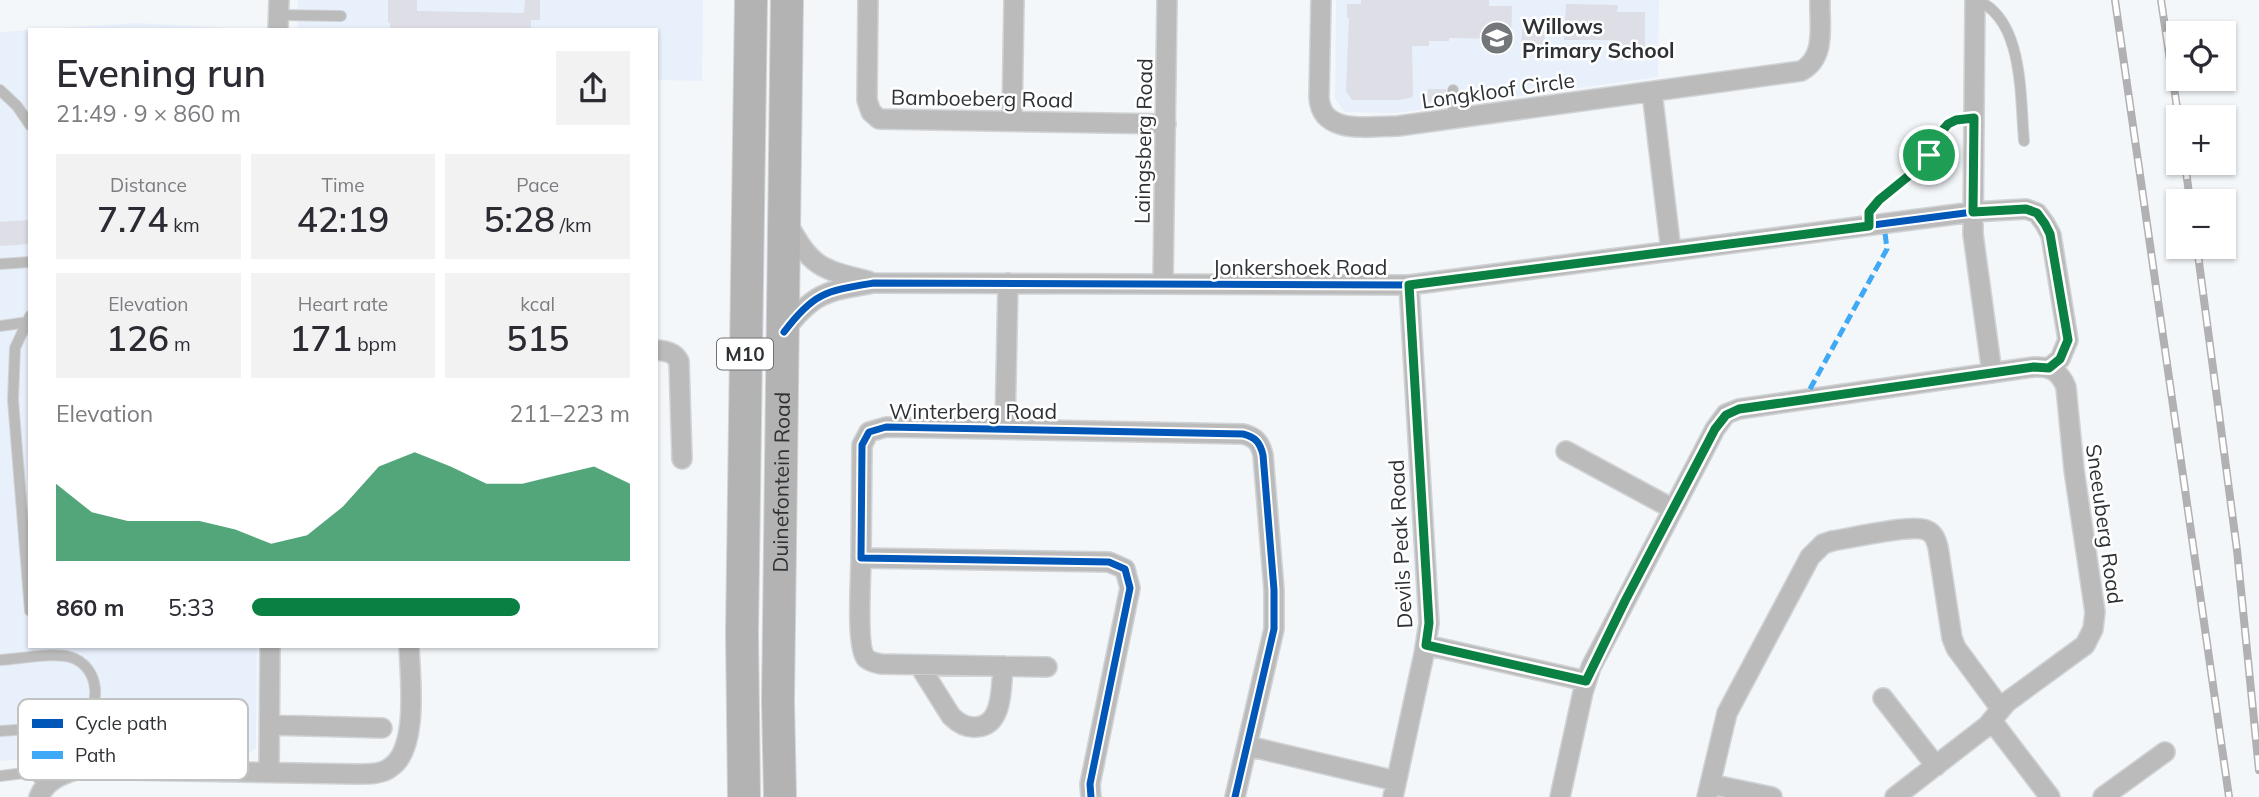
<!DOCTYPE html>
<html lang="en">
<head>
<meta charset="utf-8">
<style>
  :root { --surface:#fff; --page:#f2f2f3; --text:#2b2b33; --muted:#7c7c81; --accent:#0b8043 }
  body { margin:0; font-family:Mulish,sans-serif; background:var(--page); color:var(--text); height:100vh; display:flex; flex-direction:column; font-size:26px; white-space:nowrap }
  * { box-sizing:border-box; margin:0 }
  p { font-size:23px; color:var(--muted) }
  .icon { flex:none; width:38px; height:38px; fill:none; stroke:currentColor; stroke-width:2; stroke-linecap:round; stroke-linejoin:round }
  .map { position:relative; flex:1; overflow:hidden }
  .side { position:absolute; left:28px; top:28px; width:630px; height:620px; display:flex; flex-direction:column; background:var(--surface); border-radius:0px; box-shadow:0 2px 5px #0004 }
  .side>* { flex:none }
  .controls { position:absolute; left:2166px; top:21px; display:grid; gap:14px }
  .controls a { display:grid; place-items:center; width:70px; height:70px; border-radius:0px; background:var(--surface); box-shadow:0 2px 5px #0004; font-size:35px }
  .pin { position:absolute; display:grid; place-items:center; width:60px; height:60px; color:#fff; margin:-30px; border:4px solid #fff; border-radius:50%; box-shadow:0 2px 7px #0007 }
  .round { display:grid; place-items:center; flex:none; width:74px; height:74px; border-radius:0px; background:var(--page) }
  .summary { display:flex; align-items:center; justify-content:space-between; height:119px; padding:0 28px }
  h1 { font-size:38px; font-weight:600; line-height:52px }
  .figures { display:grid; grid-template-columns:repeat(3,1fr); gap:10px; height:119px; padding:7px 28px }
  .figures div { display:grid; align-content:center; border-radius:0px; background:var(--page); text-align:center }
  .figures b { font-size:35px; font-weight:600 }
  .figures small { font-size:19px; font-weight:400 }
  .figures p { font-size:19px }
  .chart { height:196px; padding:14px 28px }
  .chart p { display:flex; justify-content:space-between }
  .chart svg { width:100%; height:126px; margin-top:7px; fill:var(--accent); opacity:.7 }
  ul { padding:0 28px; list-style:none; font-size:23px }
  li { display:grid; grid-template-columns:112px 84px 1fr; align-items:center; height:52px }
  li i { height:18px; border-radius:9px; background:var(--accent) }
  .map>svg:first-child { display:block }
</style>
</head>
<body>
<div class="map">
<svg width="2259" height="797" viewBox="0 0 2259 797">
  <rect width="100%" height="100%" fill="#f4f7fa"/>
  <path fill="#e8f0fb" d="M298,0H703L702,81L656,80V30H298Z
    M1336,0H1659L1658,77L1396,113L1345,112L1335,99Z
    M135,23L266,30H31Z
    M30,30V646H257L256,748L243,759L73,755L0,761V32Z"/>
  <path fill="#dddee6" d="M388,0H417V11L524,13L525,0H540V20H531V30H390V23H388Z
    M1361,0H1489V6H1512L1511,39L1449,38V41H1429V46H1412L1413,97L1399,100H1352L1346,91L1349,18H1347V4H1361Z
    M1566,4L1618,5L1617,12H1645V60H1614V40H1564Z
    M1522,29H1545L1544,50H1521Z
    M1428,89H1446V102H1427Z
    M30,220V244L0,246V222Z"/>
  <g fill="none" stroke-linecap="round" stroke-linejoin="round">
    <defs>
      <path id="service" d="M1976,0C2024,18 2020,97 2024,141
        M279,15L341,16
        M0,90L17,106L30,125
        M1453,119V90
        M1869,226V212L1879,200L1922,165L1942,131L1948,124L1956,120L1974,118
        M0,264L30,262
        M30,316L15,348L13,400L30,611
        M0,326L28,322
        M0,660C19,659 52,652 70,657C100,665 105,711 75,723C59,730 19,729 0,731
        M0,776L32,772L45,785"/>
      <path id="minor" d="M868,0L867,100L871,112L879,119L1166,124
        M1321,0L1319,97C1321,136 1370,126 1398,126L1801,71C1827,57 1819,25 1820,0
        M1975,0L1973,234L1992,373
        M278,30L279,0
        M1652,92L1671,251
        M1012,121L1014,0
        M787,222C811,267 820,269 868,281
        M1163,284L1167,0
        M784,331C814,292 827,291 874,283L1409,285L1973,212L2026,209L2037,213L2045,224L2051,235L2068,340L2060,359L2049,368
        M656,350C666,351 674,352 679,361L682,459
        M1005,428L1008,283
        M1566,451L1673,509
        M861,558C861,576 856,647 866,658C870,662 876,663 881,664L1047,667
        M1426,645L1586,681
        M919,665L951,716C958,723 966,728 976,727C1004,726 1001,685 1003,666
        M1883,698L1936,766
        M1992,721L2050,797
        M270,725L382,728
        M1248,746L1396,781
        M269,772L270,646
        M1710,784L1772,797
        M39,797C46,780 61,775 78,769L354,774C367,774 381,775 391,767C419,748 410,676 409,646
        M1091,797L1090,784L1130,588L1125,569L1109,562L861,558L862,445L869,432L886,427L1243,434C1255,437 1260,442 1263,455L1274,590V629L1235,797
        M1393,797L1424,654L1429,623L1409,285
        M1560,797L1583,692L1591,667L1715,429L1726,414L1739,409L2034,367C2051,366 2060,372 2066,387L2074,470L2095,612L2093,629L2085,645L2007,702L1987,726L1895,797
        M1707,797L1727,713L1810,557L1823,544L1832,541C1852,538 1910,524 1926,530C1934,533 1936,540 1938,547L1952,638L1956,648L2001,709
        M2103,797L2165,752"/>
      <g id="primary">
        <path d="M744,797L742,633L751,0"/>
        <path id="s1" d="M780,797L778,701L787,0"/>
      </g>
    </defs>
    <use href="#service" stroke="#d1d4d6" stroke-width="12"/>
    <use href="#minor" stroke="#d1d4d6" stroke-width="22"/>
    <use href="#primary" stroke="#d1d4d6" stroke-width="34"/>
    <use href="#service" stroke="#bcbbbb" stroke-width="10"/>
    <use href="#minor" stroke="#bcbbbb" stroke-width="19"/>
    <use href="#primary" stroke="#b4b3b3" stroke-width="32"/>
    <defs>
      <path id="rail" d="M2115,0L2229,797
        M2161,0L2179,121
        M2185,163L2190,201
        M2197,247L2237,550L2259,770"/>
    </defs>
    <use href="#rail" stroke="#b1b1b3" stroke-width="8"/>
    <use href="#rail" stroke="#fff" stroke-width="5" stroke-dasharray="16" stroke-linecap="butt"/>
    <path stroke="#3fa9f5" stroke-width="5" stroke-dasharray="10 5" stroke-linecap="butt" d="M1810,389L1887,249L1885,233"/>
    <defs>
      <path id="cycleway" d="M784,332C814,292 826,291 874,283L1409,285L1973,212L2026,209L2037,213L2045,224L2051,235L2068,340L2060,359L2049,368
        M1091,797L1090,784L1130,588L1125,569L1109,562L861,558L862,445L869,432L886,427L1243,434C1255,437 1260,442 1263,455L1274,590V629L1235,797"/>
    </defs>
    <use href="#cycleway" stroke="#fff" stroke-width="11"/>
    <use href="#cycleway" stroke="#0057b8" stroke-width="7"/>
  </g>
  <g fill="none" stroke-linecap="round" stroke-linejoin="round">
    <defs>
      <path id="route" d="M1974,118L1973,212L2026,209L2037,213L2045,224L2050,234L2068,340L2060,359L2049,368L2034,367L1739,409L1726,415L1715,429L1625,601L1586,681L1426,645L1429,623L1409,285L1869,226V212L1879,200L1922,165L1942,131L1948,124L1956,120Z"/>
    </defs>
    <use href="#route" stroke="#fff" stroke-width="14"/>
    <use href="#route" stroke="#0b8043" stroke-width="9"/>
  </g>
  <defs>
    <symbol id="school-disc" viewBox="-11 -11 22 22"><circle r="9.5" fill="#74777a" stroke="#fff"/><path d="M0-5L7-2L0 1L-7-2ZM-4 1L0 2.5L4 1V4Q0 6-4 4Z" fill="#fff"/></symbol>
  </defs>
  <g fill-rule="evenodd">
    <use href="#school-disc" x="1478" y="19" width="38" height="38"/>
  </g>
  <g text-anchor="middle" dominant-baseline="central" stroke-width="5" stroke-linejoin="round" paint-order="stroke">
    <rect fill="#fff" stroke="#6d7072" stroke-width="2" x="717" y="338.5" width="56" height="31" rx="5"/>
    <g font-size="19" font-weight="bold" fill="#2f3235">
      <text x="745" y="354">M10</text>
    </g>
    <g font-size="21" font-weight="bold" fill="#2f3235" stroke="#fff" text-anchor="start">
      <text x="1522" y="26">Willows<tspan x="1522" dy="24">Primary School</tspan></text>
    </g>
    <g font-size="21" fill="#2f3235" stroke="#fff">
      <text transform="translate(1498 90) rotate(-8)">Longkloof Circle</text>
      <text transform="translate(982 98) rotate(1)">Bamboeberg Road</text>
      <text transform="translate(1143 141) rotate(-89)">Laingsberg Road</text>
      <text x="1300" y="267">Jonkershoek Road</text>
      <text x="973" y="411">Winterberg Road</text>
      <text stroke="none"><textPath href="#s1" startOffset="315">Duinefontein Road</textPath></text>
      <text transform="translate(2105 524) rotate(82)">Sneeuberg Road</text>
      <text transform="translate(1400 544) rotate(-93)">Devils Peak Road</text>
    </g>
  </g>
  <rect x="18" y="699" width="230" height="81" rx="10" fill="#fff" stroke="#c1c2c2" stroke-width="2"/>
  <rect x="32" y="719" width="31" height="9" fill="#0057b8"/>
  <rect x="32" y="751" width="31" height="8" fill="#3fa9f5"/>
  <g font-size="19" fill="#2f3235">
    <text x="75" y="730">Cycle path</text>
    <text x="75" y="762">Path</text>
  </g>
</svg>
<div class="controls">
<a><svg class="icon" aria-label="locate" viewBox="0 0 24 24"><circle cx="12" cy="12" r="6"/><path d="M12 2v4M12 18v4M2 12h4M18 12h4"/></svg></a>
<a>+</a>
<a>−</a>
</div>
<div class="pin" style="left:1929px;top:155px;background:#1e9e55"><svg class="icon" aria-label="arrive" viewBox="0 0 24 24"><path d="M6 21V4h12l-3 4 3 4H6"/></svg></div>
<section class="side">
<div class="summary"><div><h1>Evening run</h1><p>21:49 · 9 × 860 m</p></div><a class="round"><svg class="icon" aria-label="share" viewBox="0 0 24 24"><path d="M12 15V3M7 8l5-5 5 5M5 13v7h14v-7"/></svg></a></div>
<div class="figures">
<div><p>Distance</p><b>7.74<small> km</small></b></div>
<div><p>Time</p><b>42:19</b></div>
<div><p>Pace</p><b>5:28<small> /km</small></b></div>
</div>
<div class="figures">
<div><p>Elevation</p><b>126<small> m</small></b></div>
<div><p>Heart rate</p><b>171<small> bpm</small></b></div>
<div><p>kcal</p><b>515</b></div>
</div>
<div class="chart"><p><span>Elevation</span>211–223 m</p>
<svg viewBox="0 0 160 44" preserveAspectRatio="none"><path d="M0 44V17L10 27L20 30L30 30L40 30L50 33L60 38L70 35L80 25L90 11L100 6L110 11L120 17L130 17L140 14L150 11L160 17V44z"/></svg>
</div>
<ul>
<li><b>860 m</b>5:33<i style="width:71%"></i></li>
</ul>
</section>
</div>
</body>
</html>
